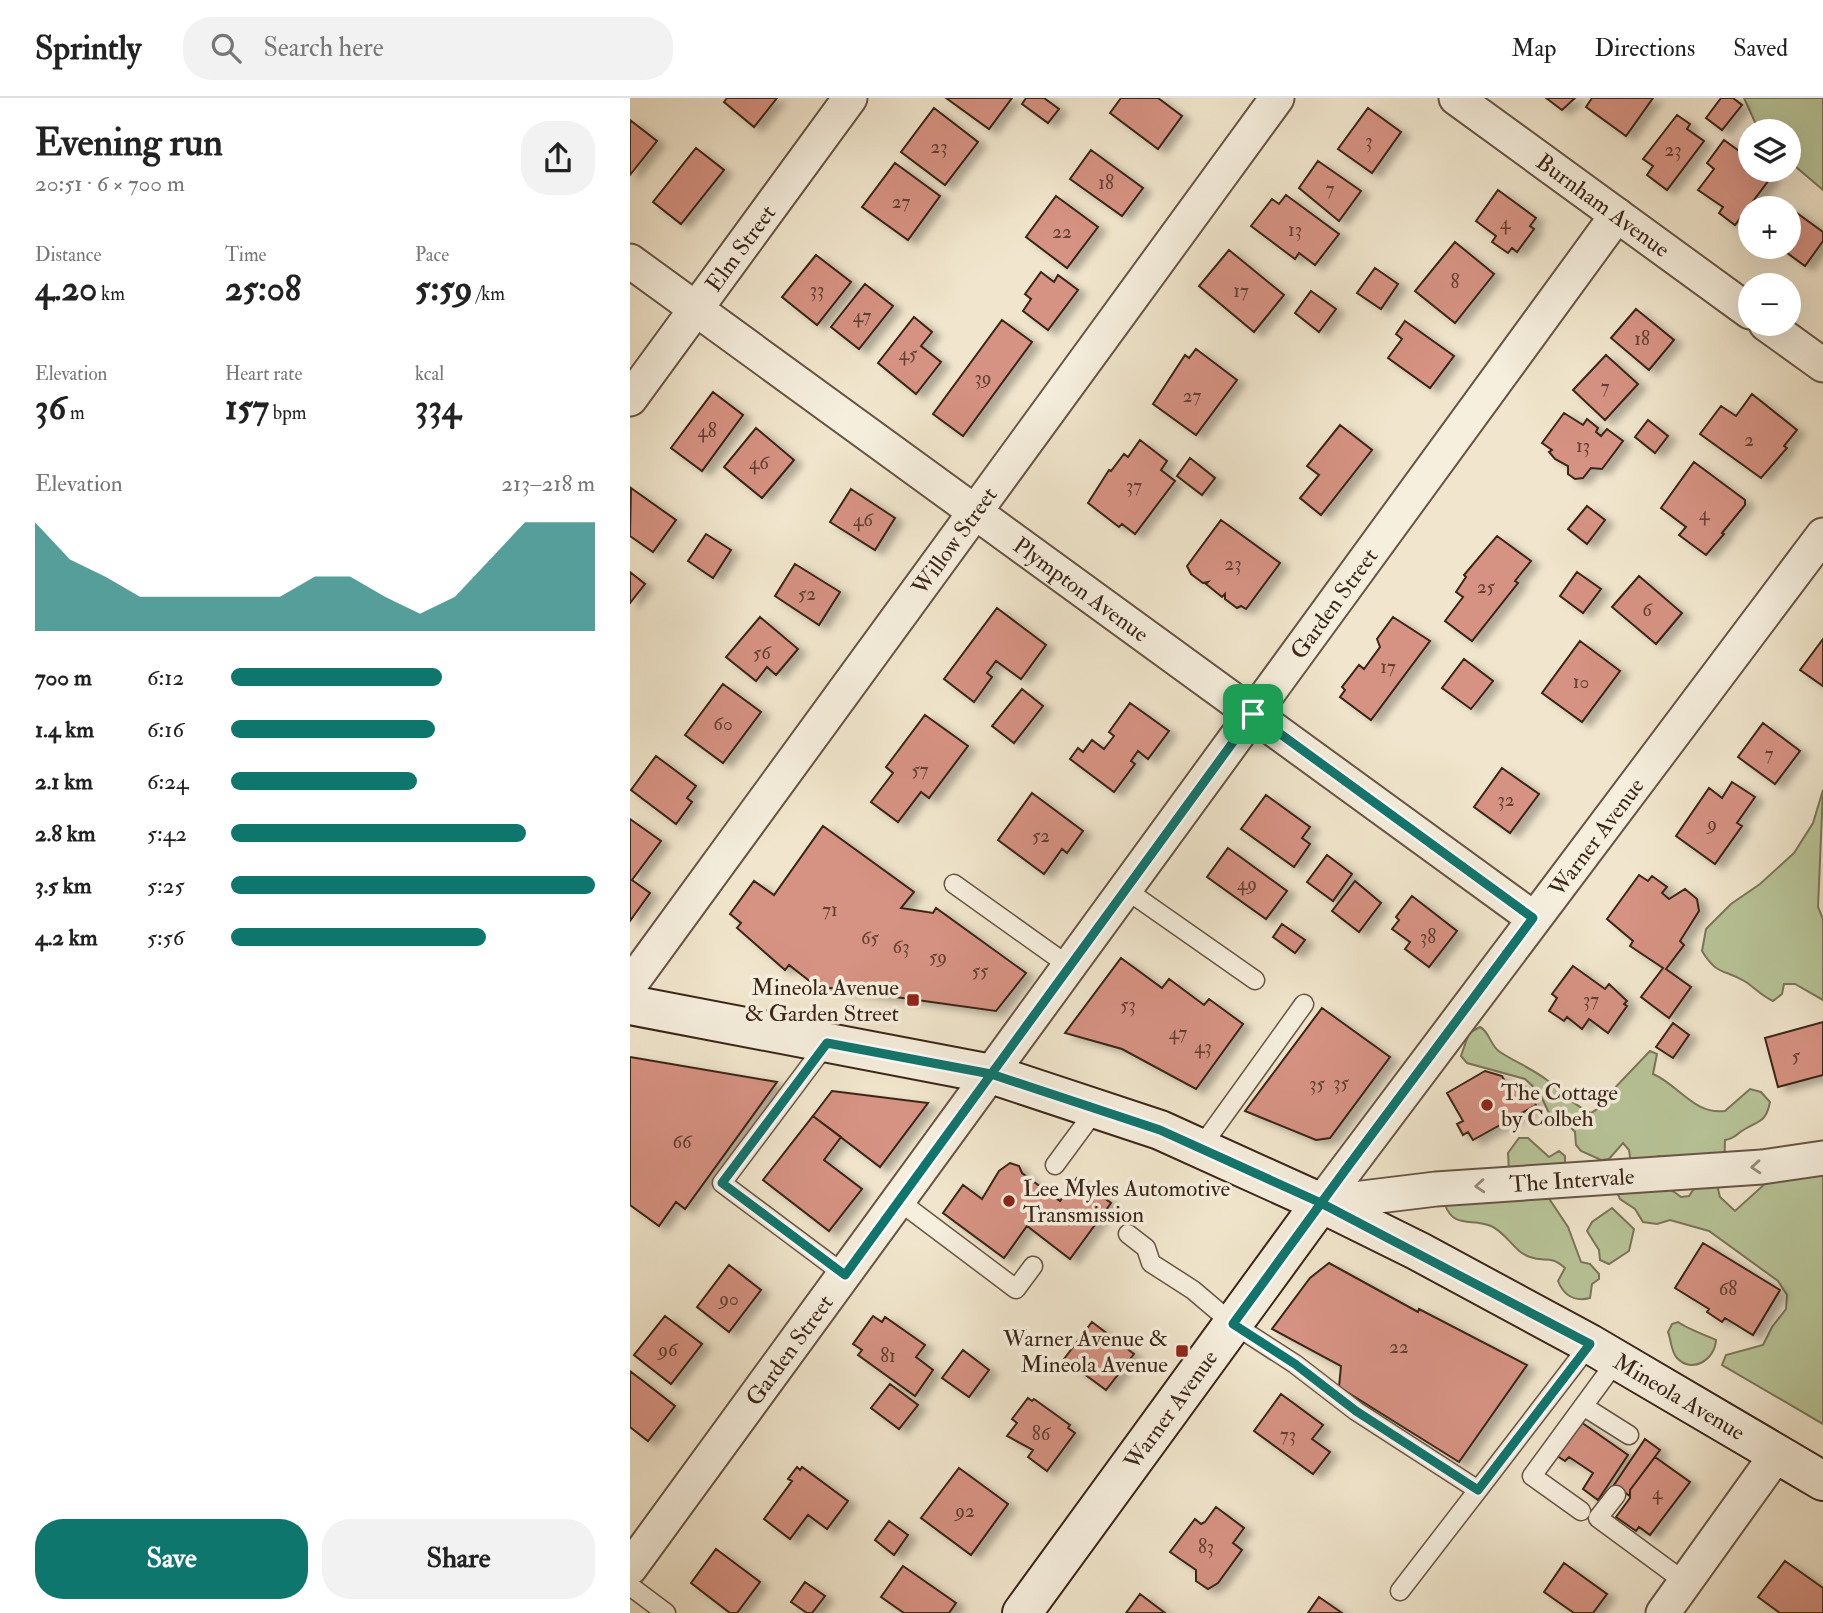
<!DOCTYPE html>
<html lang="en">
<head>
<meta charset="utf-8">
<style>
  :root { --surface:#fff; --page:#f2f2f2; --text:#222; --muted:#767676; --line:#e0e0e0; --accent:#0f766e }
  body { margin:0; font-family:"IM FELL Double Pica",serif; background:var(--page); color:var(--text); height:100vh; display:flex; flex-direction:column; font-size:26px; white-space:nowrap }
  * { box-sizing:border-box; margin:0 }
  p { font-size:23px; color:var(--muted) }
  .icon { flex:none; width:38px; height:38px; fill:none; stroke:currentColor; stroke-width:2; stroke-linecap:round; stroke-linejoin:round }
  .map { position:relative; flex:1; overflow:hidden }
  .side { display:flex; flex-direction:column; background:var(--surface); width:630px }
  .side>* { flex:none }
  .controls { position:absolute; left:1108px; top:21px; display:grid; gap:14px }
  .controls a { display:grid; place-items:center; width:63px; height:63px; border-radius:50%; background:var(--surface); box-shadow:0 7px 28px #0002; font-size:35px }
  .pin { position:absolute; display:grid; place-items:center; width:60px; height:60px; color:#fff; margin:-30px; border-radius:14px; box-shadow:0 4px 10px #0006 }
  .round { display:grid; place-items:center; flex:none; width:74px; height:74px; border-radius:28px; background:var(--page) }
  .head { display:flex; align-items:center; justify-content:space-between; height:119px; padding:0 35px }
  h1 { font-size:38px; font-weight:700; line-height:52px }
  .figures { display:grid; grid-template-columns:repeat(3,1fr); gap:10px; height:119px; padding:7px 35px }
  .figures div { display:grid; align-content:center }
  .figures b { font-size:35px; font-weight:700 }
  .figures small { font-size:19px; font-weight:400 }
  .figures p { font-size:19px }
  .chart { height:196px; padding:14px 35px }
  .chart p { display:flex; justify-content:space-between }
  .chart svg { width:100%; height:126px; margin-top:7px; fill:var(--accent); opacity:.7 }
  .cta { display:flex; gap:14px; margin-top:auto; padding:14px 35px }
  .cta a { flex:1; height:80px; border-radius:28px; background:var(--accent); color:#fff; font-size:28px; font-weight:700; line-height:80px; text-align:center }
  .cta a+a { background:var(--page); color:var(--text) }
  ul { padding:0 35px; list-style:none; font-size:23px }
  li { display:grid; grid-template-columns:112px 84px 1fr; align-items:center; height:52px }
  li i { height:18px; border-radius:9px; background:var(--accent) }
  header { display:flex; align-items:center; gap:42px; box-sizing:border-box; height:98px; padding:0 35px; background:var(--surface); border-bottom:2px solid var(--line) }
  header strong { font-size:33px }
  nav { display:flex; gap:38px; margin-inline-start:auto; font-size:24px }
  .search { width:490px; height:63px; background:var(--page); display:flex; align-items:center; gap:18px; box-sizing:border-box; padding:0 24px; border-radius:28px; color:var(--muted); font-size:26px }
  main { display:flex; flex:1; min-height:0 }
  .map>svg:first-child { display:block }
</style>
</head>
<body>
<header>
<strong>Sprintly</strong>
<div class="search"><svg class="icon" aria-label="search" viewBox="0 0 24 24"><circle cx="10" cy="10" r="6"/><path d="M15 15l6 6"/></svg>Search here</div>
<nav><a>Map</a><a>Directions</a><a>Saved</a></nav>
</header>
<main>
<section class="side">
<div class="head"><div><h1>Evening run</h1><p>20:51 · 6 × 700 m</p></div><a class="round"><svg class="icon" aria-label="share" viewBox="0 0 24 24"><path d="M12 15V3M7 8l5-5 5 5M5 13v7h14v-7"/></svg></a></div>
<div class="figures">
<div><p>Distance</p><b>4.20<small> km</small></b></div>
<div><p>Time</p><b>25:08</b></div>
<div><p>Pace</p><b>5:59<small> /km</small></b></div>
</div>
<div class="figures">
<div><p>Elevation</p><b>36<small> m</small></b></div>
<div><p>Heart rate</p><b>157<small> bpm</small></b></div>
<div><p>kcal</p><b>334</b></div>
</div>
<div class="chart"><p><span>Elevation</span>213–218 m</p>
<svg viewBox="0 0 160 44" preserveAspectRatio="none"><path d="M0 44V6L10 19L20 25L30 32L40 32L50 32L60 32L70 32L80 25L90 25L100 32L110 38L120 32L130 19L140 6L150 6L160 6V44z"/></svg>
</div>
<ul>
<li><b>700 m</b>6:12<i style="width:58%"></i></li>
<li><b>1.4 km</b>6:16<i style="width:56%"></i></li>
<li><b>2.1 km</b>6:24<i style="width:51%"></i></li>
<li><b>2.8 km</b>5:42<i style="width:81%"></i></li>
<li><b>3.5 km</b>5:25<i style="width:100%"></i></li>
<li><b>4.2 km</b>5:56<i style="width:70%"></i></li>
</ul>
<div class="cta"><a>Save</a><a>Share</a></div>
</section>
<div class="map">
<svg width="1193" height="1515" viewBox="0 0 1193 1515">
  <defs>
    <filter id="shadow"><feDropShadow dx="8" dy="4.5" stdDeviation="3.5" flood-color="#0004"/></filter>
  </defs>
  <rect width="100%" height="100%" fill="#f1e6cd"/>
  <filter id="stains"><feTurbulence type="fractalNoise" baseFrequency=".00286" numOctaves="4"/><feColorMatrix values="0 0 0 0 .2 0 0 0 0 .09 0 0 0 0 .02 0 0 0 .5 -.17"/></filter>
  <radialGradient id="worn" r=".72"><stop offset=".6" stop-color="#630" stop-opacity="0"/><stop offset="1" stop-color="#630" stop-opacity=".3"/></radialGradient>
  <path fill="#b8c599" stroke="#7a7559" stroke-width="2" d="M1114,0H1193V92L1159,63L1158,33H1129Z
    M1193,692L1188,809L1193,821V902L1165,886H1154L1152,896L1143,903C1132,898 1126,891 1116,884C1094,870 1088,879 1072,853L1076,831L1101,806L1130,786L1164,755L1183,725Z
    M850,929C860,934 860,948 870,954C885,964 901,970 917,982C933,993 942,1007 961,1015L973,1007L977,998L1020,953L1027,956L1023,976C1049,987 1064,1017 1095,1013L1120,991L1131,994L1140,1004C1136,1024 1130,1022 1115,1031C1106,1036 1105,1041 1095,1042L1094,1078L1088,1091L1090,1099L1105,1113L1149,1073L1193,1055V1326L1092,1267L1096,1257L1133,1247L1142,1229L1156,1211L1157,1197L1148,1183L1079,1133L1040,1122L1027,1126L1013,1124L1005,1111L990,1101L987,1095C1010,1089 1032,1082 1051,1099L1059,1098L1063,1092L1030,1058L1021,1060L1012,1067L1001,1066L999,1052L993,1045L979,1061L971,1062L951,1053L946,1047L945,1034L938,1026L920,1017L909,994L895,981L837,965L831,958L839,935Z
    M889,1040H898L919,1059L929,1053L935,1058V1064L914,1093L938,1129L951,1164L960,1166L969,1176V1181L962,1186L960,1200C944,1204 934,1198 928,1183L935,1170C919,1156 915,1165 900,1159C884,1154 877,1135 861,1128C842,1120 824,1131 815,1107L879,1074L878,1055Z
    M982,1110L1004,1131L999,1153L979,1166L970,1162L969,1152L957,1133L962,1124Z
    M1048,1224C1056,1230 1077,1238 1086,1242C1085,1262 1062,1276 1047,1260C1041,1254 1041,1241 1038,1234L1042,1226Z"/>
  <path fill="#d69282" stroke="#3b2519" stroke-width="2" filter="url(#shadow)" d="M97,0H147L124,29L94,4Z
    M316,0H382L359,31Z
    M396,0H414L429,11L418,25L392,6Z
    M491,0H528L552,18L528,51L480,15Z
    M916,0H945L932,12Z
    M962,0H1023L996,38L956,9Z
    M1091,0H1103L1112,7L1092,32L1076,20Z
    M304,10L348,44L315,87L271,54Z
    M738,10L771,34L742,75L708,51Z
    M1047,17L1060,26L1057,31L1074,43L1037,92L1017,77L1023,68L1013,61Z
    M0,22L27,43L0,77Z
    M1094,42L1120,61V72H1134L1142,78L1105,127L1089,115L1093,109L1068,92L1084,71L1077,65Z
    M66,50L94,72L51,126L23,104Z
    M461,52L513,90L492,118L440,81Z
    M688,63L731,93L709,123L669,90Z
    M265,65L310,98L278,142L232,109Z
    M868,92L906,120L900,128L904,131L887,154L882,150L878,155L862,144L866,138L846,123Z
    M656,97L709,136L685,167L669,155L665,161L621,128L642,101L649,106Z
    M426,98L468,129L437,170L396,139Z
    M1160,110L1193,134V143L1175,168L1149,149H1158Z
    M825,144L864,176L825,225L785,193Z
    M599,152L654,197L624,234L569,188Z
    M186,157L221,184L187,227L152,199Z
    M745,170L768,186L751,211L727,195Z
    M411,174L424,184L428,177L448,192L418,232L393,213L401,201L395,196Z
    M235,186L263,208L229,251L201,229Z
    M681,193L706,211L689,234L665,215Z
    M1006,211L1044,242L1019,272L981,240Z
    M284,219L302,234L291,248L311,264L286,296L248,265Z
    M372,222L402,244L333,338L303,316Z
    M775,223L824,258L800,290L758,260L772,241L766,236Z
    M566,251L607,282L566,337L523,306L555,257L559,260Z
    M976,257L1008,286L975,322L943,292Z
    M83,294L113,317L72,373L41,350Z
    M1122,296L1167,332L1154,348L1157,350L1131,380L1070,336L1091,308L1106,318Z
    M934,315L953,327L957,321L968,330L966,334L971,338L977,331L993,343L972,371L961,370L953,380L945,381L938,376V368L925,361L919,354L922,352L912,345Z
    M1018,322L1038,338L1025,355L1005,339Z
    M710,327L742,352L691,417L670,400L689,377L677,368Z
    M126,330L164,362L132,400L94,369Z
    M510,342L537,363L531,372L545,383L505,436L492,426L489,429L458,405L479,372L481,373L494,356L498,359Z
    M560,360L585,380L572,397L547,378Z
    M1064,364L1115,402V407L1092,435L1094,436L1076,457L1049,437L1056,429L1031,410Z
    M1,390L46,422L23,454L0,438Z
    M221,391L265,420L245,452L200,424Z
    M957,408L975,422L957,446L938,431Z
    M591,422L650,465L616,511L611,508L607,510L595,501V496L592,499L576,486L578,484L573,485L561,476L557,468Z
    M76,436L101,452L83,480L58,463Z
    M867,438L901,463L885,483L888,485L842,543L815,523L833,499L826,494L836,479L834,477Z
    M165,466L210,494L189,527L145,498Z
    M0,474L15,486L0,505Z
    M947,474L971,491L953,515L930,498Z
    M1009,478L1052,515L1026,546L982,509Z
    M367,510L416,547L391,581L366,563L357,575L362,579L344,604L314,581Z
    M130,519L168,551L146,577L137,569L126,583L96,559Z
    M763,519L800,543L741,622L710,599L715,592L712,589L729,567L734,571L750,549L747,541Z
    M1193,541V588L1170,572Z
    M950,543L990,573L952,624L912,595Z
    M834,561L863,583L841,611L812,590Z
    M93,586L131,614L93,665L55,637Z
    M392,591L413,608L384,645L362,628Z
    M500,605L539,633L518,661L508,653L501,663L505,666L484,694L440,661L448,650L453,654L462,642L474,651L484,638L479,634Z
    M295,617L338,648L299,700L291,694L268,724L241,704L263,675L256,669Z
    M1133,625L1170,653L1145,686L1108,659Z
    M26,658L66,688L57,700L62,704L46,726L1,692Z
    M872,670L909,696L880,735L844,709Z
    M1102,684L1125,699L1107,725L1112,728L1085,766L1046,738L1079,690L1092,700Z
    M402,695L453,733L437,755L432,751L414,776L368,742Z
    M636,697L680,729L672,740L680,746L664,769L611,731Z
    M0,721L31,743L2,782L20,795L0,823Z
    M193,728L284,794L271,810L303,815L306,810L396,875L366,913L186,888L159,867L155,872L107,830L111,825L100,816L124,783L144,797Z
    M598,750L657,793L636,821L577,779Z
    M697,757L722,776L703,803L677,784Z
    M1009,777L1018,783L1022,778L1037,789L1032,795L1039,801L1055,791L1067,801L1069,813L1050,843L1054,847L1036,871L1061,889L1039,920L1011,899L1033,870L1000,848L1003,843L977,821Z
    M725,783L751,805L729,834L702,813Z
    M782,798L827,833L799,869L775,851L780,844L762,831L769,822L766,819Z
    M652,826L675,842L665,855L643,839Z
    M491,860L532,890L539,881L574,907L579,901L613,926L566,991L492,951L435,935Z
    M943,868L975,891L979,886L997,903L994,906L997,908L978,935L959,921L952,931L937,919L934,923L919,913L927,900L922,896Z
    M692,910L760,959L700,1040L686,1042L615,1013Z
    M1193,924V977L1148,989L1135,940Z
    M1043,925L1059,937L1043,960L1026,949Z
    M0,959L147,984L55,1111L46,1104L29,1128L0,1107Z
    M855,973L872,978L880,993L893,985L906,1007L843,1042L838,1034L833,1037L827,1026L833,1023L817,995Z
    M202,993L298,1005L250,1069L183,1018Z
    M183,1018L211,1039L194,1062L232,1091L199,1133L133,1082Z
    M380,1065L389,1068L392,1075L430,1103L447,1080L481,1105L440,1161L397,1128L374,1160L313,1115L333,1087L352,1101L369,1073Z
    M1073,1145L1150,1192L1123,1237L1095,1220L1092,1224L1077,1214L1079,1211L1045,1190Z
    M699,1165L788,1214L789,1211L897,1267L829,1364L709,1289L711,1268L642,1231L680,1180Z
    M99,1167L131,1192L99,1234L67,1209Z
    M35,1218L72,1246L41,1286L4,1257Z
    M243,1218L252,1224L255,1219L295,1247L286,1259L303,1272L285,1298L228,1257L232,1252L223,1246Z
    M462,1224L504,1256L476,1292L434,1261Z
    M333,1252L359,1272L339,1299L312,1280Z
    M0,1273L45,1308L18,1343L0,1329Z
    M260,1286L288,1307L269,1331L241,1310Z
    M651,1296L693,1327L682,1341L700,1354L683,1376L624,1333Z
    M398,1300L402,1303L404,1301L440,1327L438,1330L445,1335L417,1373L398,1359L403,1352L377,1338L387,1325L382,1321Z
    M948,1322L998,1357L968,1402L953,1391L963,1375L939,1359L935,1363L924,1356Z
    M1015,1341L1030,1352L1000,1392V1398L984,1387Z
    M1025,1359L1060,1384L1020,1437L1009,1429L1006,1433L986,1419L1000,1400V1392Z
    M167,1369L170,1372L172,1369L218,1403L197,1431L178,1417L160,1441L134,1421L162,1383L158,1381Z
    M329,1370L378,1406L341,1457L291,1420Z
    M586,1409L614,1430L603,1445L612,1452L588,1485L578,1491L566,1483V1472L540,1454L565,1421L571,1426L575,1424Z
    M259,1423L278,1437L264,1457L245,1442Z
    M86,1451L130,1484L107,1515H100L61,1485Z
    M1155,1463L1193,1490V1515H1150L1128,1499Z
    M934,1465L977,1496L963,1515H944L914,1494Z
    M273,1468L326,1505L319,1515H274L251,1499Z
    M175,1484L195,1498L182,1515H177L161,1504Z
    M510,1496L535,1515H496Z
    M689,1499L712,1515H678Z"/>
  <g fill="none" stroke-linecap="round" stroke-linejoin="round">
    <defs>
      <path id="lane" d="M324,786L439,868
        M495,791L625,882
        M197,945L92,1085L215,1177
        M571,1049L674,906
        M425,1067L467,1010
        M269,1103L386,1191L403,1168
        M498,1136L516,1150L521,1165L563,1192L603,1226L665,1266L726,1313L848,1392L960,1246
        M953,1308L999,1337
        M986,1397L968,1420L1055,1484
        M951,1413L902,1378L987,1262
        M0,1488L36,1515
        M770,1493L848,1392"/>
      <g id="street">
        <path id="s1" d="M826,0L1120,214"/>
        <path id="s2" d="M0,163L903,820"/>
        <path d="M1136,226L1193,267"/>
        <path id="s3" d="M0,301L220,0"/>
        <path id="s4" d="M0,887L647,0"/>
        <path id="s5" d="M691,1105L1193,437"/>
        <path id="s6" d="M691,1105L806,1091L1132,1069L1193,1060"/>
        <path id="s7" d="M0,1470L987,117"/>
        <path d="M1033,1515L1147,1356"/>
      </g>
      <g id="secondary">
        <path id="s8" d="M0,907L361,976L530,1032L691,1105L788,1153L960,1246L1193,1383"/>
        <path id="s9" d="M392,1515L691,1105"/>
      </g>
    </defs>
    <use href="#lane" stroke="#685546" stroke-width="21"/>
    <use href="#street" stroke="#685546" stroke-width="37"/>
    <use href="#secondary" stroke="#3b2519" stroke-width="42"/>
    <use href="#lane" stroke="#f6efde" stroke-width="18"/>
    <use href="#street" stroke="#f6efde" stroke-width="33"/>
    <use href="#secondary" stroke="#f6efde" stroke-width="38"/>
  </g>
  <defs><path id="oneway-chevron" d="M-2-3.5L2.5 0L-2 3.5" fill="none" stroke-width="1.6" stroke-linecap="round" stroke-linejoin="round" transform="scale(1.75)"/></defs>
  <g stroke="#988a7c">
    <use href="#oneway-chevron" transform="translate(1126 1069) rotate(176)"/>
    <use href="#oneway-chevron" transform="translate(850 1088) rotate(176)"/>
  </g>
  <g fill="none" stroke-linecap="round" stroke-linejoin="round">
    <defs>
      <path id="route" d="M623,616L606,640C475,819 345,998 215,1177L92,1085L197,945L361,976L530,1032L691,1105L960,1246L848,1392L726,1313L665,1266L603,1226L716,1071L903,820L623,616"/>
    </defs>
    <use href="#route" stroke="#fff" stroke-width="14"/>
    <use href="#route" stroke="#0f766e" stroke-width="9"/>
  </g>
  <g fill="#8f2418" stroke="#f6efde" stroke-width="2.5">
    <rect x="276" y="895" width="14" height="14" rx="3.5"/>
    <circle cx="857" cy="1007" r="7"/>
    <circle cx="379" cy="1103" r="7"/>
    <rect x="545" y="1246" width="14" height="14" rx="3.5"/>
  </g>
  <g text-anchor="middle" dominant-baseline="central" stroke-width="7" stroke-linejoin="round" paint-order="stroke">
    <g font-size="19" fill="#624033">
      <text x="739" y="43">3</text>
      <text x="309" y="49">23</text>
      <text x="1043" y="52">23</text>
      <text x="476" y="85">18</text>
      <text x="700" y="91">7</text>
      <text x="271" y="104">27</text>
      <text x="875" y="125">4</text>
      <text x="665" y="132">13</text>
      <text x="432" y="134">22</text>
      <text x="825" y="184">8</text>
      <text x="187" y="192">33</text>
      <text x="611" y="193">17</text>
      <text x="232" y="218">47</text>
      <text x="1012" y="241">18</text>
      <text x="278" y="256">45</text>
      <text x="353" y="280">39</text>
      <text x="975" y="289">7</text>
      <text x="562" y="298">27</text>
      <text x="77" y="333">48</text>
      <text x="1119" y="342">2</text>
      <text x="953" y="348">13</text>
      <text x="129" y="365">46</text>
      <text x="504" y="388">37</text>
      <text x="1074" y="416">4</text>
      <text x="233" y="422">46</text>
      <text x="603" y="466">23</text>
      <text x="856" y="489">25</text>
      <text x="177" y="496">52</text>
      <text x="1017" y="512">6</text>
      <text x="132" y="555">56</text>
      <text x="758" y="569">17</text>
      <text x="951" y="584">10</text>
      <text x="93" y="626">60</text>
      <text x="1139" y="656">7</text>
      <text x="290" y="672">57</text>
      <text x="876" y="702">32</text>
      <text x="1082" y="726">9</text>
      <text x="411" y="738">52</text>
      <text x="617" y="786">49</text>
      <text x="200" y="812">71</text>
      <text x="798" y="839">38</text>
      <text x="240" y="840">65</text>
      <text x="271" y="849">63</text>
      <text x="308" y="859">59</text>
      <text x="350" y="873">55</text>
      <text x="961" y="902">37</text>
      <text x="498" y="907">53</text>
      <text x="548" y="935">47</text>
      <text x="573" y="949">43</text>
      <text x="1166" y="958">5</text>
      <text x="711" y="985">35</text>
      <text x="687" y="986">35</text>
      <text x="52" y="1044">66</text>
      <text x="1098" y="1191">68</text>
      <text x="99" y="1201">90</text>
      <text x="769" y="1249">22</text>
      <text x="38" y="1252">96</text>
      <text x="258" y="1258">81</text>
      <text x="411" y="1336">86</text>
      <text x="658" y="1337">73</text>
      <text x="1027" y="1395">4</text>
      <text x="335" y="1413">92</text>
      <text x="576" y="1449">83</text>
    </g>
    <g font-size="23" fill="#3b2519" stroke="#f6efde">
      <text stroke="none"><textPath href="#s1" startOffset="182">Burnham Avenue</textPath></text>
      <text stroke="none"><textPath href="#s3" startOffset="187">Elm Street</textPath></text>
      <text stroke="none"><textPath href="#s4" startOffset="550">Willow Street</textPath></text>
      <text stroke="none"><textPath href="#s2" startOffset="558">Plympton Avenue</textPath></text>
      <text stroke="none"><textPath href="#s7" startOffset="1194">Garden Street</textPath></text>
      <text stroke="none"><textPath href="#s5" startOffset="458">Warner Avenue</textPath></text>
      <text stroke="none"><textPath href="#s6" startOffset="252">The Intervale</textPath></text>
      <text stroke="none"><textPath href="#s7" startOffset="270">Garden Street</textPath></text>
      <text stroke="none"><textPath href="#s8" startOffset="1130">Mineola Avenue</textPath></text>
      <text stroke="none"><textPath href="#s9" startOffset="252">Warner Avenue</textPath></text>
    </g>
    <g font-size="23" fill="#3b2519" stroke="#f6efde" text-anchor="end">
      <text x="269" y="889">Mineola Avenue<tspan x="269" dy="26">&amp; Garden Street</tspan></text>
      <text x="871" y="994" text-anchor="start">The Cottage<tspan x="871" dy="26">by Colbeh</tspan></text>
      <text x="393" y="1090" text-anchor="start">Lee Myles Automotive<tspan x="393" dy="26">Transmission</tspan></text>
      <text x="538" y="1240">Warner Avenue &amp;<tspan x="538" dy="26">Mineola Avenue</tspan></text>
    </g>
  </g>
  <rect width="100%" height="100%" filter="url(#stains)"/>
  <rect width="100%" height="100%" fill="url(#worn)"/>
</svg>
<div class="controls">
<a><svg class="icon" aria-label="layers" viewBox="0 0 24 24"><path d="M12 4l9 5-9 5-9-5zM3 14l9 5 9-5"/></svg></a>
<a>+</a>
<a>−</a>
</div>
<div class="pin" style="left:623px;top:616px;background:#1e9e55"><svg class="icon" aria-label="arrive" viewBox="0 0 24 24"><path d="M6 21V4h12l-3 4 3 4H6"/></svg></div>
</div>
</main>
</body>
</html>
